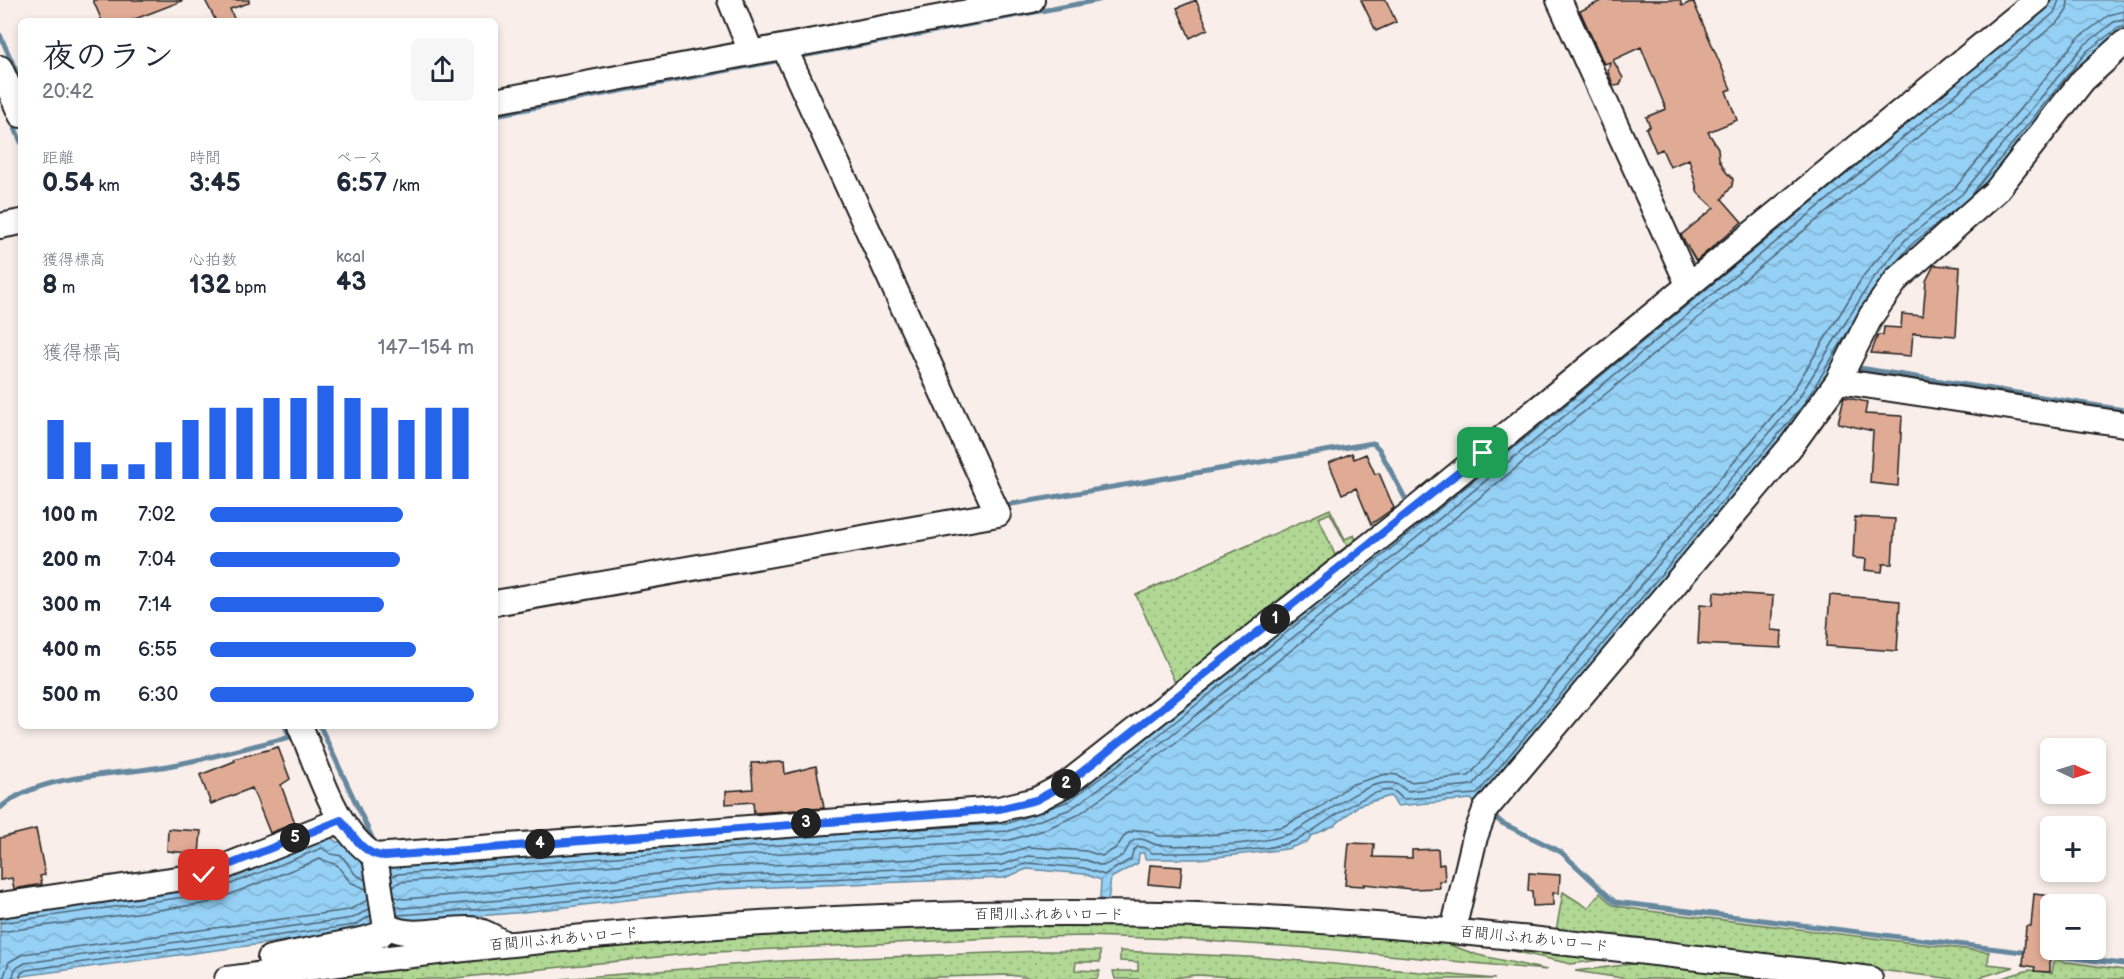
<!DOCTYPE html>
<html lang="ja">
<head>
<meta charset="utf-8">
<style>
  :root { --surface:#fff; --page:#f6f6f7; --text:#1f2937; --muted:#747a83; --accent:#2563eb }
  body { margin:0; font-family:"Balsamiq Sans","Klee One",sans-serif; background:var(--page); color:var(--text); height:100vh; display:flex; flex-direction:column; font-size:22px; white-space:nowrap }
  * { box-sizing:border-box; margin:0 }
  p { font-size:20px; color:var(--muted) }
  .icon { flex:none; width:33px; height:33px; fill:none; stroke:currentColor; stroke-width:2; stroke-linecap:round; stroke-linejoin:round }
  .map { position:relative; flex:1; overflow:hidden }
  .drawer { position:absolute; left:18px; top:18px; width:480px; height:711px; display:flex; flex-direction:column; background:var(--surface); border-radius:9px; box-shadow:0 3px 9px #0003 }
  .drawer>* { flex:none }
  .needle { width:39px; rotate:94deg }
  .fabs { position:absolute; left:2040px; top:738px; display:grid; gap:12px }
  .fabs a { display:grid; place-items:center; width:66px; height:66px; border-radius:9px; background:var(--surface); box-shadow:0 3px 9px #0003; font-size:30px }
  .pin { position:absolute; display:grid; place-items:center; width:51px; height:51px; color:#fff; margin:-26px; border-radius:12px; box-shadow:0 3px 9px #0006 }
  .km { position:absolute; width:30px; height:30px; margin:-15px; border-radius:50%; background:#222; color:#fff; font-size:16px; line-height:30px; text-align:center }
  .round { display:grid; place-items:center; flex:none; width:63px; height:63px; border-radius:9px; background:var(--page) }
  .overview { display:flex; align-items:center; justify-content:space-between; height:102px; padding:0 24px }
  h1 { font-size:33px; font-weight:600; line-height:45px }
  .figures { display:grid; grid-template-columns:repeat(3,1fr); gap:9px; height:102px; padding:6px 24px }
  .figures div { display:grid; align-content:center }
  .figures b { font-size:26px; font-weight:600 }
  .figures small { font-size:16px; font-weight:400 }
  .figures p { font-size:16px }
  .chart { height:168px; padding:12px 24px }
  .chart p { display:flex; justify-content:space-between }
  .chart svg { width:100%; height:108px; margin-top:6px; stroke:var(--accent); stroke-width:6 }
  ul { padding:0 24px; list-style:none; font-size:20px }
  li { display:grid; grid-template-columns:96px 72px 1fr; align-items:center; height:45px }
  li i { height:15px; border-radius:8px; background:var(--accent) }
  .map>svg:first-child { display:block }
</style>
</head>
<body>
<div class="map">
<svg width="2124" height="979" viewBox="0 0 2124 979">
  <defs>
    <pattern id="grass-dots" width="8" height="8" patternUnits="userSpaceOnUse" patternTransform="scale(1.5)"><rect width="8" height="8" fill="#b0d793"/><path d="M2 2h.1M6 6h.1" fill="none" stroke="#97b87e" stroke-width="1.8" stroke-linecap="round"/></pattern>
    <pattern id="water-waves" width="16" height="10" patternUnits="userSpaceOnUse" patternTransform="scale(1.5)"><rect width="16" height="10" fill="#95d0f5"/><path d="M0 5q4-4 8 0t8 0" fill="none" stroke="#80b2d1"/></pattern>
  </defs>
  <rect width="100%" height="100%" fill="#f9eeea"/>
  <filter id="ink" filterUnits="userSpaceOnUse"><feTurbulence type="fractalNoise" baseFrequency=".0167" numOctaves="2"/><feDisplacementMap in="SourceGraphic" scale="12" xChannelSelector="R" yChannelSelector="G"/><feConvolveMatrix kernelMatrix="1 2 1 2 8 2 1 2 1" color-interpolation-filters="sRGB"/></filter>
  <g filter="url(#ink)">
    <path fill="url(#grass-dots)" stroke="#667a58" stroke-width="1.5" fill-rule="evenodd" d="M1330,509L1345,539L1354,535L1357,542L1177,687L1136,595ZM1330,513L1347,546L1335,555L1319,518Z
      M1563,892L1588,908L1600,893L1613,905L1641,910L1989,952L1988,964L2014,967L1975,979H1954L1556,931Z
      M1013,924L1170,925L1433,939L1478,955L1547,970L1325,949L1176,939L1086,936L994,938L697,953L446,979H299L579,948L835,930Z
      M1478,943L1614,958L1571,964Z
      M1045,951H1100V962H1076L1075,970L1100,971L1097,979H1039L1009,975L873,979H561L779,961Z
      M1120,951L1269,958L1495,979H1274L1196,975L1167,979H1115L1113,971H1138V962L1120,961Z
      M2054,960L2124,970V979H1998L2029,970L2052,973Z
      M1641,963L1774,979H1628L1575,971Z"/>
    <path fill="url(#water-waves)" stroke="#65889e" stroke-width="1.5" d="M2049,0H2124V32L2092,55L1809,407L1477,806L1471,799L1397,806L1391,796L1359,805L1335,825L1311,836L1307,842L1287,849L1199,859H1145L1144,853H1139L1138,863L1111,878L1108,901L1100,899L1101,880L1084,874L1027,869L1004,878L721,889L515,913L400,922C385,917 371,922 359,931L0,979V910L203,881L326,832L336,842L349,841L365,864L1066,797L1156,729L1385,547Z"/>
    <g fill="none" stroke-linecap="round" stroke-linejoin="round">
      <path stroke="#4c6473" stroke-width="1.5" d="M1971,195L2087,51L2118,28L2124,27
        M1898,260L1912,244L1956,209
        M904,830L1009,823L1069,801L1160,734L1388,551L1907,124
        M392,876L398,874L731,848L1009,831L1071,809L1165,740L1393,557L2054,13L2059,0
        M393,886L400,882L732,856L1010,840L1041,831L1078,815L1170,747L1399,564L2060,20L2067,10L2068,0
        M395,897L404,899L515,890L720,867L999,856L1028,847L1086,851L1102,856L1116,848L1126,834L1137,830L1149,831L1159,836H1198L1282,827L1322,806L1350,785L1386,774L1397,775L1410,782L1469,776L1791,394L1864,275L1899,234L1956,187L2077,39L2109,15L2124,11
        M396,906L402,908L515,899L720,876L1001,865L1028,856L1085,860L1103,866C1109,863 1118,859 1123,855C1129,850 1127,841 1138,839C1147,838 1151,845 1159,845C1197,847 1250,846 1286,835C1314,826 1367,774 1396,784C1400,785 1403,789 1407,791L1473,785L1798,399L1872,280L1906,239L1962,194L2083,46L2114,22L2124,20
        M398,915L515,907L721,883L1002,872L1028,863L1084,868L1104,875L1131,859L1133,851C1140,843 1146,848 1152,853C1187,853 1272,854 1301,838C1321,827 1371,785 1393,791C1397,792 1400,797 1403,799L1477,794L1804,404L1849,330
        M0,923L206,894L322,848L331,854L342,856L355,874L365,880
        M0,932L208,903L320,859L337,865L350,882L366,889
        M3,979L9,962L23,954L349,910L368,900
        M12,979L15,969L25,963L353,918L369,909
        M20,979L21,973L26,970L355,925L370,916"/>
      <path stroke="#65889e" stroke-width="5" d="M0,35L21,82
        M797,57L1099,0
        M495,115L781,60
        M11,119L21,142
        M1853,367L2124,410
        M1000,506L1373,443L1379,449L1405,498
        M320,726L374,842
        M0,808C41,772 120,776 173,765C212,758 251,746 290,737L285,726
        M1495,817L1502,823L1561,852L1615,902L2030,953
        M2045,955L2124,964"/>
    </g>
    <path fill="#e0ab95" stroke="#1c1c1c" stroke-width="1.5" d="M93,0H181L182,1L130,21H102Z
      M205,0H249V3L230,9L235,21H216Z
      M1196,0L1208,29L1190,38L1177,8Z
      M1361,0H1386L1396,22L1376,31Z
      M1603,0H1680L1682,6L1693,1L1731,89L1726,91L1737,120L1708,132L1718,148L1719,159L1726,172L1733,179L1732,186L1722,199L1742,222L1696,261L1681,235L1714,208L1698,193L1689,159L1670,167L1662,149L1656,152L1646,128L1650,126L1646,117L1666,109L1641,47L1613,60L1623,78L1620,85L1614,86L1608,72L1610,62L1604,64L1580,11Z
      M1934,265L1960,267L1956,336L1913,333L1911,356L1871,353L1878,335H1883L1884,327L1901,328L1902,314L1923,316L1926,281Z
      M1844,397L1867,402L1865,414L1902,416L1898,486L1870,483L1873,431L1838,423Z
      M1352,453L1354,459L1366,454L1375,474L1379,473L1394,508L1371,524L1356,488L1342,494L1329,463Z
      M1855,517L1895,519L1892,564H1883L1882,572L1865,570L1866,559L1853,558Z
      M1714,592L1773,596L1771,630L1782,631L1781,648L1698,644L1700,604L1713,605Z
      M1830,595L1900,601L1897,651L1826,646Z
      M278,747L290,779L281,785L295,823L270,833L252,788L211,804L200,775L235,761L234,759Z
      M784,762L785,774L816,766L824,808L754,813L753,802L726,804V791L753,789L751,763Z
      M36,829L45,875L40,876L42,884L14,889L12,878L0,880V838Z
      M168,829L201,831L199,854L167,851Z
      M1349,843L1374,844L1373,857L1412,858V850L1438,849L1439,865L1444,864L1445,881H1439L1440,888L1411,889L1364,884V886L1345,885Z
      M1150,865L1182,867L1180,887L1148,884Z
      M1529,873L1560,875L1559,893H1553V905L1533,906L1532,891H1528Z
      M2034,894L2050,896V972L2034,971L2035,967L2023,965L2026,926H2031Z"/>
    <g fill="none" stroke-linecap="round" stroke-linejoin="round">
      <defs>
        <path id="minor" d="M730,0L751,52
          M1559,0L1688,284
          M0,68L21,115
          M495,101L1032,0
          M0,226L21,222
          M1838,381L2124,424
          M495,603L998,514L784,47
          M300,726C319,769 334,830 375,856L385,922L389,927C411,939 445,928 469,929C483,930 493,937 505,944
          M375,856L999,809L1036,800L1068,783L1407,516L2037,0
          M0,905L204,875L341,820
          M1453,930L1475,837L1485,810L1791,446L1838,381L1871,316L1897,279L1996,191L2083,80L2124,43
          M270,958L366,939L381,934L389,927
          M227,979C536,936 848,907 1161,914C1399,919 1634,950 1870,979"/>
      </defs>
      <use href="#minor" stroke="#1c1c1c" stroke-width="28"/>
      <use href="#minor" stroke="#fff" stroke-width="24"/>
    </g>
  </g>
  <g fill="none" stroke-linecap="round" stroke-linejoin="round" filter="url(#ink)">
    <defs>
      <path id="route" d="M204,875L341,820C353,835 364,856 385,856L999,809L1036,800L1068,783L1483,453"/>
    </defs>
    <use href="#route" stroke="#fff" stroke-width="12"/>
    <use href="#route" stroke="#2563eb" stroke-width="8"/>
  </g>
  <g text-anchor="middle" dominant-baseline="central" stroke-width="4.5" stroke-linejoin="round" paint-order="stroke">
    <g font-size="15" fill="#1c1c1c" stroke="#fff">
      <text x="1049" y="914">百間川ふれあいロード</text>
      <text transform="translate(564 939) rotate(-5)">百間川ふれあいロード</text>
      <text transform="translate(1534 939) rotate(6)">百間川ふれあいロード</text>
    </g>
  </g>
</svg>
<div class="fabs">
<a><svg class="needle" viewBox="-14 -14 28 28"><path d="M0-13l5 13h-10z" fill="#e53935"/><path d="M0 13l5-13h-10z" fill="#747a83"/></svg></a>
<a>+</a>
<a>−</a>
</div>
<div class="pin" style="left:1483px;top:453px;background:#1e9e55"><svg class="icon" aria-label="arrive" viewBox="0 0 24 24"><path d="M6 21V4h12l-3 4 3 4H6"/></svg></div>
<div class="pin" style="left:204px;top:875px;background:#d93025"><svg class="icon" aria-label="check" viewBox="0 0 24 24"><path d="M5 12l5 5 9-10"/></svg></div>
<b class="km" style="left:1275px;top:619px">1</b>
<b class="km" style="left:1066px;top:784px">2</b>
<b class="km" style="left:806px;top:823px">3</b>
<b class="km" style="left:540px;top:844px">4</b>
<b class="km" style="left:295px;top:838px">5</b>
<section class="drawer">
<div class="overview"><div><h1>夜のラン</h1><p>20:42</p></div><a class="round"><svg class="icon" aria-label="share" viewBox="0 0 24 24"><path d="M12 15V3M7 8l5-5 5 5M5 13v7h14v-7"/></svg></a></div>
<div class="figures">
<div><p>距離</p><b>0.54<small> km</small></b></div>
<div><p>時間</p><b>3:45</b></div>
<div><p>ペース</p><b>6:57<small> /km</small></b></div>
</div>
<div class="figures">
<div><p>獲得標高</p><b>8<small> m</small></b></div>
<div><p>心拍数</p><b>132<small> bpm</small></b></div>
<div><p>kcal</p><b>43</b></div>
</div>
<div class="chart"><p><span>獲得標高</span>147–154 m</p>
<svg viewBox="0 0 160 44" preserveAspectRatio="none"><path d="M5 44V20M15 44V29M25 44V38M35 44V38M45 44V29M55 44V20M65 44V15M75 44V15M85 44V11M95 44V11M105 44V6M115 44V11M125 44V15M135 44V20M145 44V15M155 44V15"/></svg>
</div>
<ul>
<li><b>100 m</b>7:02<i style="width:73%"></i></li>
<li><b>200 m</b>7:04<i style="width:72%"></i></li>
<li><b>300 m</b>7:14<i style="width:66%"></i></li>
<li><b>400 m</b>6:55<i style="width:78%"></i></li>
<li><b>500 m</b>6:30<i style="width:100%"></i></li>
</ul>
</section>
</div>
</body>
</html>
